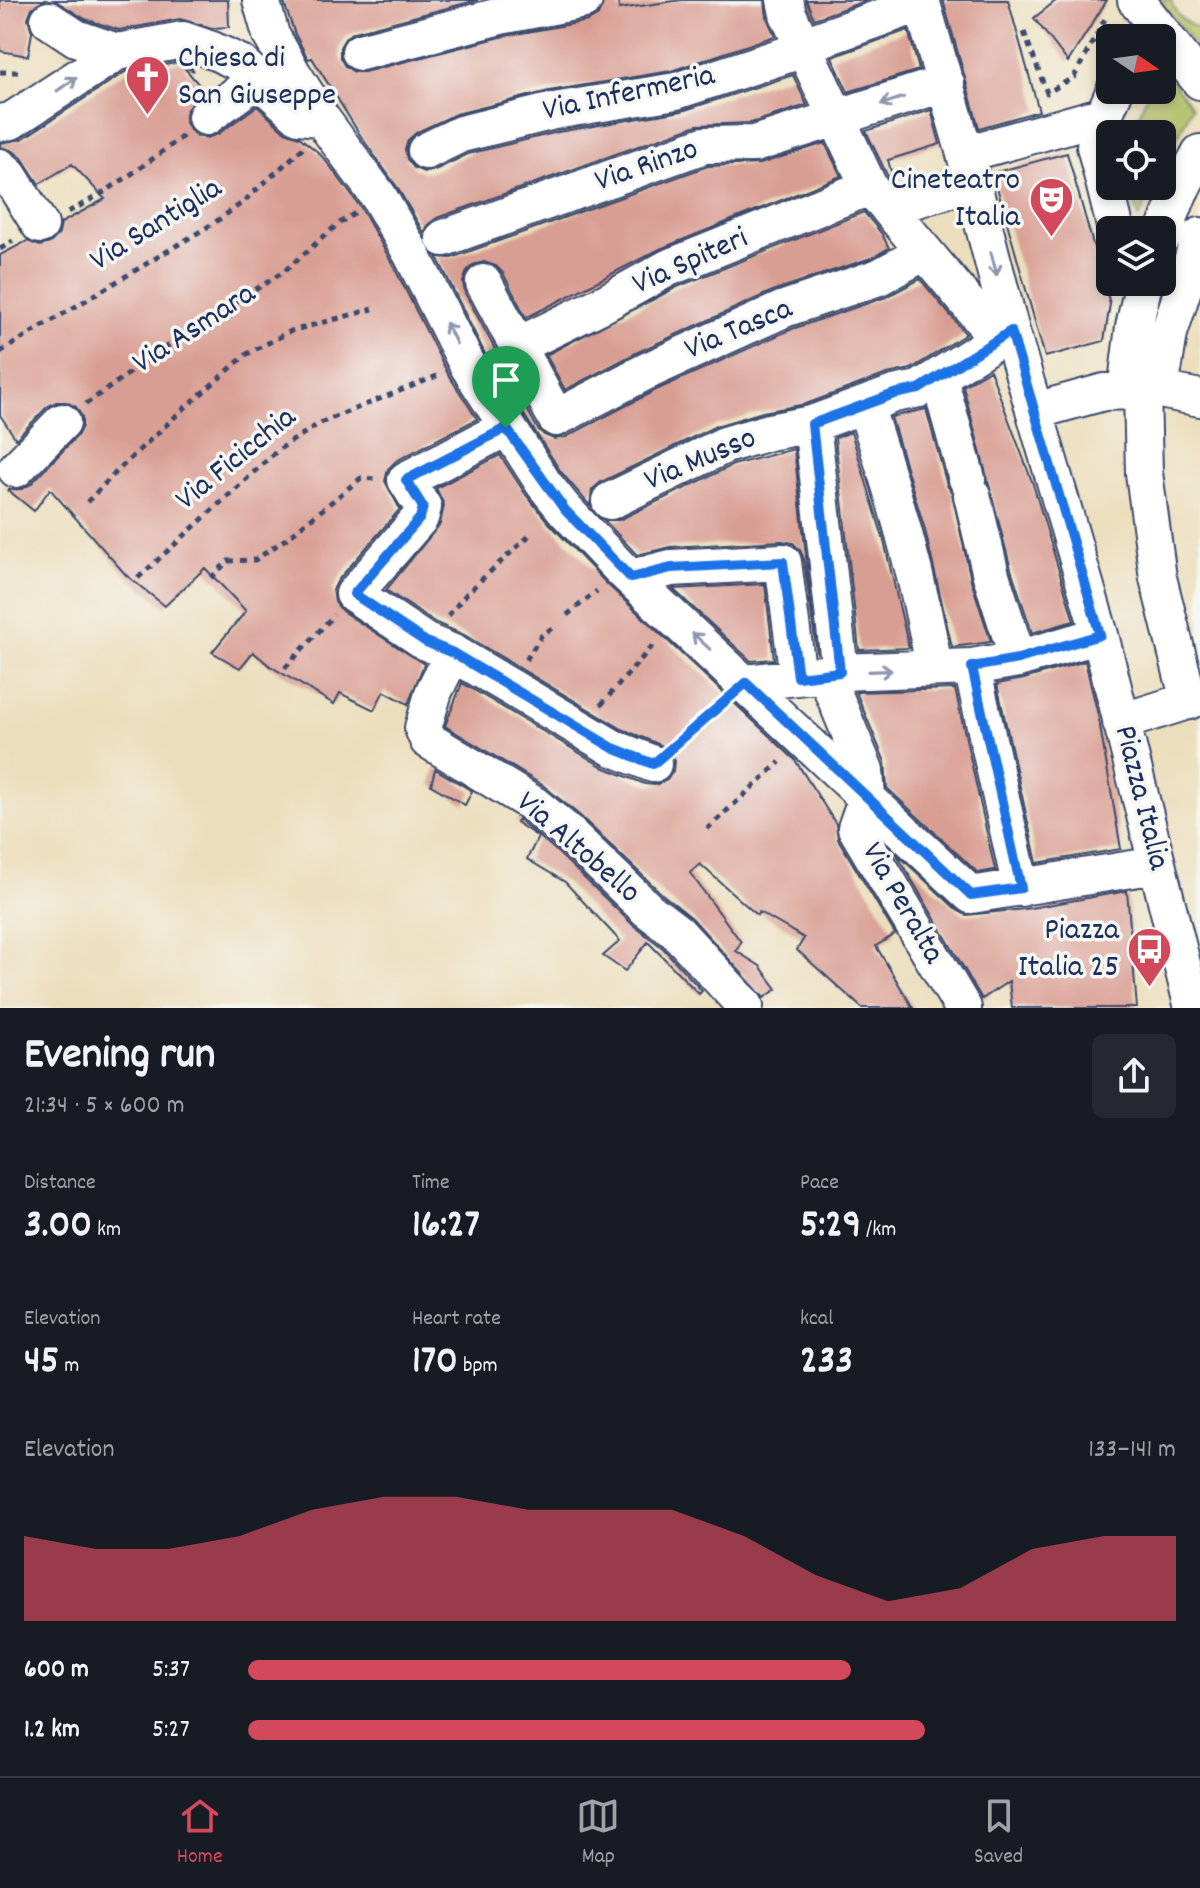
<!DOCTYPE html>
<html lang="en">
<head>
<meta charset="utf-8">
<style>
  :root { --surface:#171b24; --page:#242831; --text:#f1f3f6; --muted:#9ea1a6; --line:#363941; --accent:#d1495b }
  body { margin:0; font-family:Dekko,sans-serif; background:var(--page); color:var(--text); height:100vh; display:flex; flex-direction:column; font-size:30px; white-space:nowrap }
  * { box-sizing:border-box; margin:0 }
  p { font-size:26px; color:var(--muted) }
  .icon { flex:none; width:44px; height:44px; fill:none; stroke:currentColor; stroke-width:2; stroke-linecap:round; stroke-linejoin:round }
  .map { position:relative; height:1008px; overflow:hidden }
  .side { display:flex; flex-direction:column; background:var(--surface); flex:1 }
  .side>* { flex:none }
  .needle { width:52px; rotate:103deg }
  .controls { position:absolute; left:1096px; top:24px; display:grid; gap:16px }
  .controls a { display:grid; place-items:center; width:80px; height:80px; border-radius:12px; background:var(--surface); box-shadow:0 4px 12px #0003; font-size:40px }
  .pin { position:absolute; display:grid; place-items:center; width:68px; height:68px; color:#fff; margin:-82px -34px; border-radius:50% 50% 50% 0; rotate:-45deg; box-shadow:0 0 8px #0007 }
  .pin .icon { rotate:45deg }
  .round { display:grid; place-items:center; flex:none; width:84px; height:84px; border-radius:12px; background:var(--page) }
  .overview { display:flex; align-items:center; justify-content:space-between; height:136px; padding:0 24px }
  h1 { font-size:44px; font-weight:700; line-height:60px }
  .figures { display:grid; grid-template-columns:repeat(3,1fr); gap:12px; height:136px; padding:8px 24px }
  .figures div { display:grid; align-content:center }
  .figures b { font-size:40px; font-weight:700 }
  .figures small { font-size:22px; font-weight:400 }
  .figures p { font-size:22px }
  .chart { height:224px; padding:16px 24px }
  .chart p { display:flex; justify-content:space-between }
  .chart svg { width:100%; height:144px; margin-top:8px; fill:var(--accent); opacity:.7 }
  ul { padding:0 24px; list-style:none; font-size:26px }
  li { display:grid; grid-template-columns:128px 96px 1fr; align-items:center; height:60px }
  li i { height:20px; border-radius:10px; background:var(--accent) }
  .tab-bar { display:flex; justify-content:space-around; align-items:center; height:112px; border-top:2px solid var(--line); background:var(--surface); font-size:22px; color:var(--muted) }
  .tab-bar a { display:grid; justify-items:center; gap:4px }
  .tab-bar .on { color:var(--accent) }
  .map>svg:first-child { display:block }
</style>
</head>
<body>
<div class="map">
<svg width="1200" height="1008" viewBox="0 0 1200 1008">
  <rect width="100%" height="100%" fill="#f6f6f2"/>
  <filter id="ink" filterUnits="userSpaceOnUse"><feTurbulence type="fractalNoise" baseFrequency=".0125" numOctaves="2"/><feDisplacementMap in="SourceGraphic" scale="16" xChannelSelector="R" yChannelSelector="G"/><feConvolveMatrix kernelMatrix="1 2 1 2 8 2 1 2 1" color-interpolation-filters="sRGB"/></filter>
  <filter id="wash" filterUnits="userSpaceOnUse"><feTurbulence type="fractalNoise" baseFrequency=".006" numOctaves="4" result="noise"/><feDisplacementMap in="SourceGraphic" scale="32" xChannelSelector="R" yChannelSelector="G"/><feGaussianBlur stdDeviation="1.8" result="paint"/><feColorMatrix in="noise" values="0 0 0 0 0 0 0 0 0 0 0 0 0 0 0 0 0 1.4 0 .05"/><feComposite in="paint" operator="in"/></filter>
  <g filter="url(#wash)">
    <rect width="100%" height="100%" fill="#ecdebc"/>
    <path fill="#b1be60" stroke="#66765f" stroke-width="2" d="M1159,0H1171C1175,15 1185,24 1200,29V52Z
      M1162,68L1192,107L1162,170V134H1131L1149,90H1162Z
      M1129,186H1154L1139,218Z"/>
    <g id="blocks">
      <path fill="#d99e93" d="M0,0H45L32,8L28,18L32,32L28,56L0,51Z
        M54,0H228L229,27L212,28L180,19L119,30L85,19Z
        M283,0H478L355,32L346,37L340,47V58L345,66L354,72H364L505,36L588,21L598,15L604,0H618L619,9L681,0H765L767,18L775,36L671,71L549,91L456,114L417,132L408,140L405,150L407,159L414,168L424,172L435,170L468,154L558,132L682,111L793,75L807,105L751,123L697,125L437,218L429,224L424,233L397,187L362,138L312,58L308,59L295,34Z
        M806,0H868L814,19Z
        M943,0H1008L1039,111L979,128Z
        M1057,0H1107L1068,62L1034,18Z
        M908,30L919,70L848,92L832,57Z
        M181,62L188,64L194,71L183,66L205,92L187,109L185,120L190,130L197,136L207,138L218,134L257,106L285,132L299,137L319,153L330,166L361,208L392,263L448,374L477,419L396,461L388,469L385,481L400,509L338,580L333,590L335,602L342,611L424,664L408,704L384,691L374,710L340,693L334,704L270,666L253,652L240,668L212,652L246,611L205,568L165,606L126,575L50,489L34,511L8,490L22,489L31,484L77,436L82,426V417L76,407L66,402H56L47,407L16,439L0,415V255L27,241L40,246L50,243L59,234L61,223L105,199L72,164L39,184L22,158L13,151L0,147V143L22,139L125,72Z
        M931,110L940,144L888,160L892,175L888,177L866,131Z
        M825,143L841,176L660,249L526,318L503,273L496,266L484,262L473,265L467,271L463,282L465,293L537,428L544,435L554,439L566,437L656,390L792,329L886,297L920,279L966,334L911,369L887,374L806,404L763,412L716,426L601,482L592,490L590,506L561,472L485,354L437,257L451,258L708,166L760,164Z
        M1067,153L1110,304L1104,341L1045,357L993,173Z
        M864,212L882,234L889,248L871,258L775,290L638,352L565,390L546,355L677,287Z
        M990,370L1033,484L1074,621L1032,633L1011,569L963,386Z
        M926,409L947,485L952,493L971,580L991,642L952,647L925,530L891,417Z
        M851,432L884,541L909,648L859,650L835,438Z
        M794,449L817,654L804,559L800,550L793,543L782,541L670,547L637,555L604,520H619L733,465Z
        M500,455L526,495L549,523L607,584L795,760L836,824L838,839L895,934L876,946L913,1008H862L797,950L804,938L759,912L757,915L700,864L690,873L741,942L736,951L760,966L777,989L764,998L692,918L662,894L579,815L544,786L445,726L462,683L605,768L645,784L655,785L667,780L673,771L674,760L670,752L661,745L622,729L464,635L436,623L386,590L440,524L444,505L436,488Z
        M765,584L774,659L751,661L673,589Z
        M1085,661L1098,715L1121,849L1037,863L997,684L1024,679Z
        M955,689L995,870L978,873L887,788L885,762L856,692Z
        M435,769L472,791L465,805L431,785Z
        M518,819L552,847L633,925L663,948L702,991L699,994L648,942L625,971L603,956L620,941L565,882L527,859L538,837L516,822Z
        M896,853L957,910L966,915L1025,909L1127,891L1137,1008H1012L1009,981L982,999Z"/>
    </g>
  </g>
  <g filter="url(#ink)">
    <use href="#blocks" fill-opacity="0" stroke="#3a496c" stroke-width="2"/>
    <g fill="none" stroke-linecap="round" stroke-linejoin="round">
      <defs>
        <path id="minor" d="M261,0L271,35L293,74L321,118L379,197L411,253L467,364L544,484L565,510L622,570L971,895L1157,865
          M785,0L788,14L869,187L885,204
          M921,0L965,154L1011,331L1100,635L1193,1008
          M1136,0L1200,81
          M49,20L76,38L117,52
          M360,52L500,16L584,0
          M1115,90L1104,115L1095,146L1116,230
          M206,117L258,79
          M0,123L11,121L117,52L183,40L212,50L240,63L299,116L320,118
          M426,151L461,134L554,111L676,91L789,54L804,45L922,3
          M965,154L1104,115
          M0,167L8,174L40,225
          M972,182L888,208L997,338
          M1162,237L1179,193L1200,153
          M444,238L704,145L754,144L946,83
          M484,283L556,418L647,371L784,309L879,277L925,252
          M517,346L605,303L668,268L869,187
          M939,378L967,479
          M1160,390L1169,333L1200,236
          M1126,391L1134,327L1144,282
          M1142,391L1144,473L1158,578L1189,701
          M865,405C893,493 919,577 934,668
          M1035,411L1104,392L1160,390L1200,398
          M812,424L840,672
          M506,428L406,480L423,507L420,518L354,594L426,642L453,653L613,748L653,764
          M16,469L62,422
          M972,495L991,575L1018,659
          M610,501L725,445L769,432L812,424L894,394L919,389L1011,331
          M631,578L671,568L783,562L798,677
          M453,653L434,691L423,728L428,740L533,804L566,831L648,910L677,932L745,1006
          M972,667L1021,888
          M826,675L865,770L867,797L856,828L963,1008
          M746,683L840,672L972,667L1018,659L1100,635
          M1121,722L1200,697"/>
      </defs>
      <use href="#minor" stroke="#3a496c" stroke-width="40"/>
      <path stroke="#3a496c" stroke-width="5" stroke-dasharray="6 6" stroke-linecap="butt" d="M1024,32L1047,93L1074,77L1107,15
        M0,72H24
        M68,212C110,191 145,165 183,136
        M0,249L13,241
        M0,352L214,223L242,203L303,148
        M86,404L186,333L282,273L338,224L355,213
        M87,502L118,470L179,413L247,354L291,331L373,309
        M138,578L278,450L320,423L437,376
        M211,578L228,561L255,560L287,538L361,478L375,479
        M567,615L597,591
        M448,616L468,592L530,535
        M526,660L541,636L556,625
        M285,668L334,615
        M601,705L655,643
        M675,745L721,704
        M707,829L780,762"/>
      <use href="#minor" stroke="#fff" stroke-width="36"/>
    </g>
    <defs><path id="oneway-shaft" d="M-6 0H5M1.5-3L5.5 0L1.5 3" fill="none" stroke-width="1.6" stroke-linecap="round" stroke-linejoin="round" transform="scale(2)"/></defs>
    <g stroke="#8d97ae">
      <use href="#oneway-shaft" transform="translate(67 84) rotate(-35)"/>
      <use href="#oneway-shaft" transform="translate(892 101) rotate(162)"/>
      <use href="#oneway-shaft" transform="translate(994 264) rotate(75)"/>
      <use href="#oneway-shaft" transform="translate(451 333) rotate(-117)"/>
      <use href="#oneway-shaft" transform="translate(701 641) rotate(-137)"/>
      <use href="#oneway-shaft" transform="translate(880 671) rotate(-2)"/>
    </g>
  </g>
  <g fill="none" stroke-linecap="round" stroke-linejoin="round" filter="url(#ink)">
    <defs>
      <path id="route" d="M1011,331L1100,635L1018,659L972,667L1021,888L971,895L746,683L653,764L613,748L453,653L426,642L354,594L420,518L423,507L406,480L506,428L565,510L631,578L671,568L783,562L798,677L840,672L812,424L894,394L919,389Z"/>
    </defs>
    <use href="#route" stroke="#fff" stroke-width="16"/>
    <use href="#route" stroke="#1a73e8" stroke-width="10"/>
  </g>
  <defs>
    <symbol id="church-pin" viewBox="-11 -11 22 30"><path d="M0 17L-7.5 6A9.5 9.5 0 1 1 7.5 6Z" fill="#d1495b" stroke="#f6f6f2"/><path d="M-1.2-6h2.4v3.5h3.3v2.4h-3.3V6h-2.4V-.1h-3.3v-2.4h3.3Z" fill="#fff"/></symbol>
    <symbol id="theatre-pin" viewBox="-11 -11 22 30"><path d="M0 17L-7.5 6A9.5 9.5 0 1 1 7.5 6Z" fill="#d1495b" stroke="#f6f6f2"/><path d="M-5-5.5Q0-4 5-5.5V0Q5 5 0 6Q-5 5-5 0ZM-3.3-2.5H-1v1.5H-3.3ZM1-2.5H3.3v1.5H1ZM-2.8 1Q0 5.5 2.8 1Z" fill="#fff"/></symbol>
    <symbol id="bus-pin" viewBox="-11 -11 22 30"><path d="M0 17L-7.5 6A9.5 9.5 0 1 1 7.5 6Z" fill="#d1495b" stroke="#f6f6f2"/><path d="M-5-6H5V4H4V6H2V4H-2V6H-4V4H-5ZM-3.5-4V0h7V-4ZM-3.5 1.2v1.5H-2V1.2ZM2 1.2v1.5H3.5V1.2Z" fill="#fff"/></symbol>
  </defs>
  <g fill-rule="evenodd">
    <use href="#church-pin" x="122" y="52" width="51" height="69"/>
    <use href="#theatre-pin" x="1026" y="174" width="51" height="69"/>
    <use href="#bus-pin" x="1124" y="924" width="51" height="69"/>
  </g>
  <g text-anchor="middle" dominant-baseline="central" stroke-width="7" stroke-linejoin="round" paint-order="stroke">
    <g font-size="32" fill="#1b2f5e" stroke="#f6f6f2" text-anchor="end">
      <text x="178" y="60" text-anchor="start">Chiesa di<tspan x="178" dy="37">San Giuseppe</tspan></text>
      <text x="1020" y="182">Cineteatro<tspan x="1020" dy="37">Italia</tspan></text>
      <text x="1119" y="932">Piazza<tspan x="1119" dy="37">Italia 25</tspan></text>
    </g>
    <g font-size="32" fill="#1b2f5e" stroke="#f6f6f2">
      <text transform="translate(629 95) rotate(-12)">Via Infermeria</text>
      <text transform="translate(647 167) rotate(-19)">Via Rinzo</text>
      <text transform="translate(157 226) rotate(-32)">Via Santiglia</text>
      <text transform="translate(691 263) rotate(-24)">Via Spiteri</text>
      <text transform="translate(195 330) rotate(-33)">Via Asmara</text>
      <text transform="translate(739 331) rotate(-23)">Via Tasca</text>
      <text transform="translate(237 460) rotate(-39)">Via Ficicchia</text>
      <text transform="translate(701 461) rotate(-23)">Via Musso</text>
      <text transform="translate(1140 798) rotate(76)">Piazza Italia</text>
      <text transform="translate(577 849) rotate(41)">Via Altobello</text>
      <text transform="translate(901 904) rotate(60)">Via Peralta</text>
    </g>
  </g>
</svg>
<div class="controls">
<a><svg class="needle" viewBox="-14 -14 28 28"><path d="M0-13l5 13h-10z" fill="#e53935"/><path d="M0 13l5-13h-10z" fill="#9ea1a6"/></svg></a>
<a><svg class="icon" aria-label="locate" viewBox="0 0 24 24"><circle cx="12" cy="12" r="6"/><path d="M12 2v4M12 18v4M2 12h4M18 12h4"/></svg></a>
<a><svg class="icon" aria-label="layers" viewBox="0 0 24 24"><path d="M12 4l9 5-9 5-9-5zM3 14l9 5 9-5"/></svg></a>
</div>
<div class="pin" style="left:506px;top:428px;background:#1e9e55"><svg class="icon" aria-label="arrive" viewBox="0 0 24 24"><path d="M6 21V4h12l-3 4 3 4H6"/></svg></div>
</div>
<section class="side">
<div class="overview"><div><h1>Evening run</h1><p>21:34 · 5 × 600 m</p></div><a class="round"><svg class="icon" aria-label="share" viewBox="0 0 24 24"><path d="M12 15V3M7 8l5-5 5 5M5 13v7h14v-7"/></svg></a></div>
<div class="figures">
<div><p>Distance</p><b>3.00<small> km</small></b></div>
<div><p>Time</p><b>16:27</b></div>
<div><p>Pace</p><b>5:29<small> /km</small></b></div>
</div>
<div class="figures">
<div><p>Elevation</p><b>45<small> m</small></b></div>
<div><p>Heart rate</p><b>170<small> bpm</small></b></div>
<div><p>kcal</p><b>233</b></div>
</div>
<div class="chart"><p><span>Elevation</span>133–141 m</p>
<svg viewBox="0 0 160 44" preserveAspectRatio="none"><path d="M0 44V18L10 22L20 22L30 18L40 10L50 6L60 6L70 10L80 10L90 10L100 18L110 30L120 38L130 34L140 22L150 18L160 18V44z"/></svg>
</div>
<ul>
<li><b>600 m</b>5:37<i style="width:65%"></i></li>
<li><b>1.2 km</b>5:27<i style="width:73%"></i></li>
</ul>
</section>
<nav class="tab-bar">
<a class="on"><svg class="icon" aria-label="home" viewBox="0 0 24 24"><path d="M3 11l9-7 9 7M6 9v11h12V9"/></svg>Home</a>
<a><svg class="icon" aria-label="map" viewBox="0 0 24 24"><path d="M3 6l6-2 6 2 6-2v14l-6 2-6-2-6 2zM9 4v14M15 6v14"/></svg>Map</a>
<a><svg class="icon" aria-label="saved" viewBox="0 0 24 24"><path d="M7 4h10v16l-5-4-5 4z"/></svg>Saved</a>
</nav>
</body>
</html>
